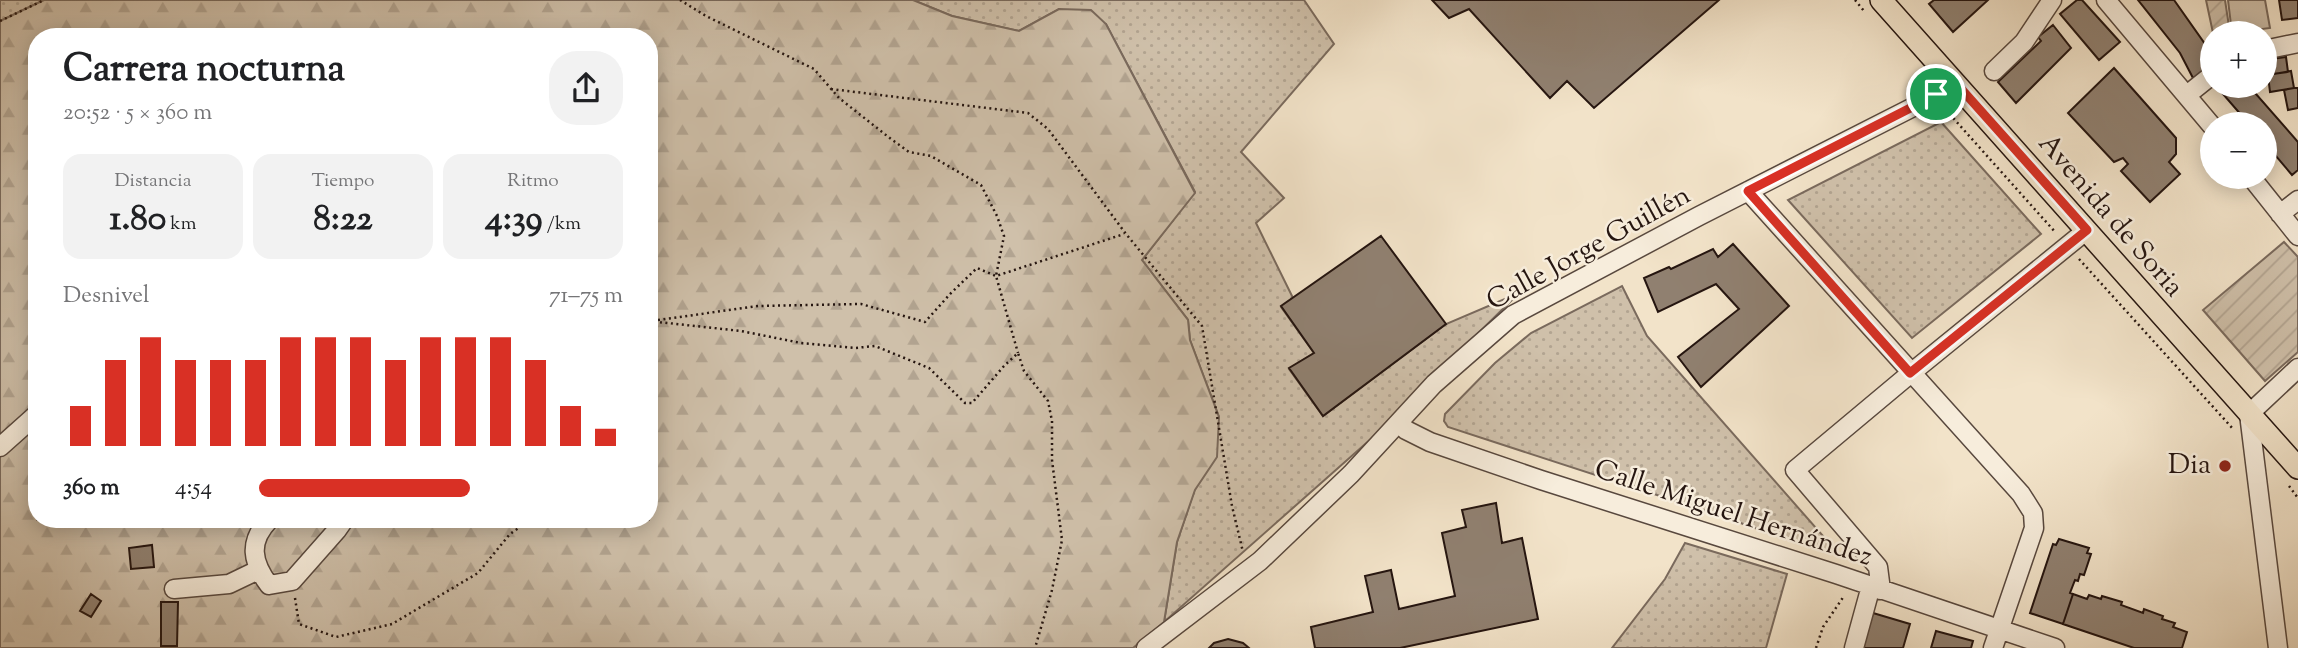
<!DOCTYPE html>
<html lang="es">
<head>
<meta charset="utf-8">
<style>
  :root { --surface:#fff; --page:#f2f2f2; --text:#202124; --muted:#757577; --accent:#d93025 }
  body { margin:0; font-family:"Sorts Mill Goudy",serif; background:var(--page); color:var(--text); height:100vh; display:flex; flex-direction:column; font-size:26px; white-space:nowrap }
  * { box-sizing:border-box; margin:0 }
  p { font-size:23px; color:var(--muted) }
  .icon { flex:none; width:38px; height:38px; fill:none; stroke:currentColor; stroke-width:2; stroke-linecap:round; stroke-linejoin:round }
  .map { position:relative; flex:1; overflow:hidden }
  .sheet { position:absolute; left:28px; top:28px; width:630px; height:500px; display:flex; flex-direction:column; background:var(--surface); border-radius:28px; box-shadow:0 4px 18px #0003 }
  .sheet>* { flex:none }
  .controls { position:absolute; left:2200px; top:21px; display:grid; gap:14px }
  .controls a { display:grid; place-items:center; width:77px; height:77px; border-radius:50%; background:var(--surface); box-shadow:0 4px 18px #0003; font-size:35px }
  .pin { position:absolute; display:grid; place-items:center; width:60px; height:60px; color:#fff; margin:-30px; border:4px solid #fff; border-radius:50%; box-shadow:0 2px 7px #0007 }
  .round { display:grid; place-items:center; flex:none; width:74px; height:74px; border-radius:28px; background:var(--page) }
  .summary { display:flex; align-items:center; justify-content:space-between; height:119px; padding:0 35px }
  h1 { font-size:38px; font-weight:700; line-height:52px }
  .figures { display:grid; grid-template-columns:repeat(3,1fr); gap:10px; height:119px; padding:7px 35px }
  .figures div { display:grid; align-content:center; border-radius:18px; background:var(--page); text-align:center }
  .figures b { font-size:35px; font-weight:700 }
  .figures small { font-size:19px; font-weight:400 }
  .figures p { font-size:19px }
  .chart { height:196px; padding:14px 35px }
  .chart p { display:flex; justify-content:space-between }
  .chart svg { width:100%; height:126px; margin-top:7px; stroke:var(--accent); stroke-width:6 }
  ul { padding:0 35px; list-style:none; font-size:23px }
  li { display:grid; grid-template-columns:112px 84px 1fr; align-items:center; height:52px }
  li i { height:18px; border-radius:9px; background:var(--accent) }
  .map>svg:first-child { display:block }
</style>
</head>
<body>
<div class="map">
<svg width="2298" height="648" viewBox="0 0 2298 648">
  <defs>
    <pattern id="grass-dots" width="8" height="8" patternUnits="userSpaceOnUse" patternTransform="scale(1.75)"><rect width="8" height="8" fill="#cfc0aa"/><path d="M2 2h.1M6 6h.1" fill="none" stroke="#b2a491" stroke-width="1.8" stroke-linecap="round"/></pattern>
    <pattern id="forest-firs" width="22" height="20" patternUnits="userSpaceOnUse" patternTransform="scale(1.75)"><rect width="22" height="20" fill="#cfc0aa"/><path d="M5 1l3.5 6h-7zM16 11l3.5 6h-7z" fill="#b2a491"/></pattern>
    <pattern id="garden-furrows" width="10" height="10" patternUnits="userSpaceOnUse" patternTransform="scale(1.75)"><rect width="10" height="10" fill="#cfc0aa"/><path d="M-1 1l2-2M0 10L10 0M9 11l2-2" fill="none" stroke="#b2a491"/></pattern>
  </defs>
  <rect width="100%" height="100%" fill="#f2e3c9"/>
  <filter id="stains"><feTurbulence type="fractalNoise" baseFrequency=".00286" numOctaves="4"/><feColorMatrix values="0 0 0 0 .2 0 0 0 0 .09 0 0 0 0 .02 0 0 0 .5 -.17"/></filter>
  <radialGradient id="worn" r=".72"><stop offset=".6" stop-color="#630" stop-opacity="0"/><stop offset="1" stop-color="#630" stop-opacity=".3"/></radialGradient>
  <path fill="url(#grass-dots)" stroke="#7a6a5d" stroke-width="2" d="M0,0H44L0,21Z
    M913,0H1304L1334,44L1241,152L1284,198L1256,223L1293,298L1281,307L1314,353L1289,369L1323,416L1446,324L1519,293L1372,438L1164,622L1177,542L1219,417L1190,340L1188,320L1142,260L1195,192L1106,24L1059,9L1019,31L952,16Z
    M1941,122L2041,234L1912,338L1788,200Z
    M1622,286L1647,336L1838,553L1816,549L1700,509L1448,427L1444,421L1445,414L1495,363L1531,333Z
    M1685,543L1787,574L1766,648H1612L1665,579Z"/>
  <path fill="url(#forest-firs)" stroke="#7a6a5d" stroke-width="2" fill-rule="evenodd" d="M44,0H913L952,16L1019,31L1059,9L1091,10L1106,24L1195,193L1142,260L1188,320L1190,340L1219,417L1217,457L1195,490L1177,542L1164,622L1133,648H0V21ZM37,37H649V520H37Z"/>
  <path fill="#cfc0aa" stroke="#7a6a5d" stroke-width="2" d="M2228,0H2265L2270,28L2232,33Z"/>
  <path fill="url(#garden-furrows)" stroke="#7a6a5d" stroke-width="2" d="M2206,0H2225L2230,33H2213Z
    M2284,242L2298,257V352L2265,381L2203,310Z"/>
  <path fill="#908070" stroke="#251510" stroke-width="2" d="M1432,0H1719L1594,108L1567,81L1550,98L1469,9L1449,18Z
    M1934,0H1988L1953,32L1929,4Z
    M2077,0H2082L2120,42L2099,60L2060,14Z
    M2138,0H2174L2205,44L2202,53L2212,67L2193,78L2180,53Z
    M2279,0H2298V18L2282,20Z
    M2053,25L2071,48L2016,103L1998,82L2041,41L2038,37Z
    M2286,57L2288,72L2264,75V60Z
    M2114,68L2176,138V154L2169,162L2180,174L2150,202L2121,171L2128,164L2123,158L2114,162L2068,113Z
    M2291,71L2294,88L2270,92L2268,75Z
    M2216,86H2249L2298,142V170L2292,175L2264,142V124H2249Z
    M2294,88H2298V108L2288,110L2284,90Z
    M1381,236L1446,324L1323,416L1289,368L1314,353L1281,306Z
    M1733,244L1789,306L1701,387L1678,357L1739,309L1716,284L1658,312L1644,278L1669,267L1671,269L1713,249L1718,257Z
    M1496,503L1502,543L1522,538L1538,619L1400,648H1315L1311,627L1373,612L1365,576L1391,570L1399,609L1455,596L1442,533L1466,527L1462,510Z
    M2059,539L2089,548L2087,553L2091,554L2084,575L2080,574L2078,581L2075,580L2070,593L2073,594L2063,624L2030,613L2053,544L2056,545Z
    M152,545L154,567L131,569L129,548Z
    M91,594L101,601L91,617L80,611Z
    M2073,594L2087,599L2089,595L2101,599L2102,596L2122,602L2121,605L2143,613L2144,609L2163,616L2162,619L2175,623L2173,627L2187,632L2182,648H2134L2063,624Z
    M161,602H178L177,646H161Z
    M1873,613L1910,624L1903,648H1859L1867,622L1870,623Z
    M1936,631L1973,641L1971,648H1931Z
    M1228,639L1243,643L1249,648H1209L1214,643Z"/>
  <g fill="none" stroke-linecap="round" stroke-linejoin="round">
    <defs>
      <path id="minor" d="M2106,0L2212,126
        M2264,50L2298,43
        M1994,71L2024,42L2052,0
        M2187,95L2212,75
        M2251,177L2298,236
        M1748,191L2021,494L2033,513L2034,528L1993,648
        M2280,214L2298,200
        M1399,422L1406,430L1430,442L1541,480L1836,574L2055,648
        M0,447L37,414
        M269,520C248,542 252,562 269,585L292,581L337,530L344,520
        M174,589L229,584L258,570
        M1881,590L1878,567L1795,470L1911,373L2087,230
        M1146,648L1260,561L1351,474L1434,384L1513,315L1699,216L1929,99L1955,82
        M1854,648L1871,586
        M2278,648L2249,414L2298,368"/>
      <path id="major" d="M1881,0L2298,468"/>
    </defs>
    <use href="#minor" stroke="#58483e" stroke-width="21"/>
    <use href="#major" stroke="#251510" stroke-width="24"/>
    <path stroke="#251510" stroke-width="2.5" stroke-dasharray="2 3.5" stroke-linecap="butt" d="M680,0L706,16L814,69L839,98L891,139L909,152L931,156L981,185L997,216L1004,236L996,276L1018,353
      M1855,0L1864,11
      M0,21L44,0
      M831,89L1028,113L1048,129L1126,234L1202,326L1232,506L1243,552
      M1946,110L2056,233
      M2079,259L2234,430
      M658,320L758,306L861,304L925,322L951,293L977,268L996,276L1124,234
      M649,321L741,331L801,343L855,348L875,346L929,368L965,403H972L1004,366L1018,353L1024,371L1048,401L1052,421V460L1062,540L1052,590L1035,648
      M2289,486L2298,498
      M295,598L299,624L336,637L392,624L478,573L510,534L530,520
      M1816,648L1823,627L1844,596"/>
    <use href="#minor" stroke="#f7eddc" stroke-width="18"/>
    <use href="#major" stroke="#f2e3c9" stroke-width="21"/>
  </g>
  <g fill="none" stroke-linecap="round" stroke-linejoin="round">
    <defs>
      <path id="route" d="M1955,82L2087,230L1910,373L1748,191L1928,99Z"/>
    </defs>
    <use href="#route" stroke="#fff" stroke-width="14"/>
    <use href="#route" stroke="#d93025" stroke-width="9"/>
  </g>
  <circle fill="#8f2418" stroke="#f7eddc" stroke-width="2.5" cx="2225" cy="466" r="7"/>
  <g text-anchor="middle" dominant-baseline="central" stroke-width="5" stroke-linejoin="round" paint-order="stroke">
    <g font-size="28" fill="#251510" stroke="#f7eddc">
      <text transform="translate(2110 216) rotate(49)">Avenida de Soria</text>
      <text transform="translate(1589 249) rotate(-29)">Calle Jorge Guillén</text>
      <text transform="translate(1733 514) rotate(18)">Calle Miguel Hernández</text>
    </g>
    <g font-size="28" fill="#251510" stroke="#f7eddc" text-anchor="end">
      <text x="2211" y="466">Dia</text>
    </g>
  </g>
  <rect width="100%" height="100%" filter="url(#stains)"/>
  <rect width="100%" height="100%" fill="url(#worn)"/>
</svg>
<div class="controls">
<a>+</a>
<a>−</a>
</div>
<div class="pin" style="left:1936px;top:94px;background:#1e9e55"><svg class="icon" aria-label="arrive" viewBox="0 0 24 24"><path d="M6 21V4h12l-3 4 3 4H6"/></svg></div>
<section class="sheet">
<div class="summary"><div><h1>Carrera nocturna</h1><p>20:52 · 5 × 360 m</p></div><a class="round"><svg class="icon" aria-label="share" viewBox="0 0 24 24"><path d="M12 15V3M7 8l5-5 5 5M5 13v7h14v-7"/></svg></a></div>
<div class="figures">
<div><p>Distancia</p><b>1.80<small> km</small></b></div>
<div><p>Tiempo</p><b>8:22</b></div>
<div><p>Ritmo</p><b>4:39<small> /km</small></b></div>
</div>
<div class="chart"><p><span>Desnivel</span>71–75 m</p>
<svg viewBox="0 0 160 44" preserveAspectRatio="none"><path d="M5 44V30M15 44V14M25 44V6M35 44V14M45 44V14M55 44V14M65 44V6M75 44V6M85 44V6M95 44V14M105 44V6M115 44V6M125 44V6M135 44V14M145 44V30M155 44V38"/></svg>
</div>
<ul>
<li><b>360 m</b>4:54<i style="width:58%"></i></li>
</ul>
</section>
</div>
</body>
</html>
